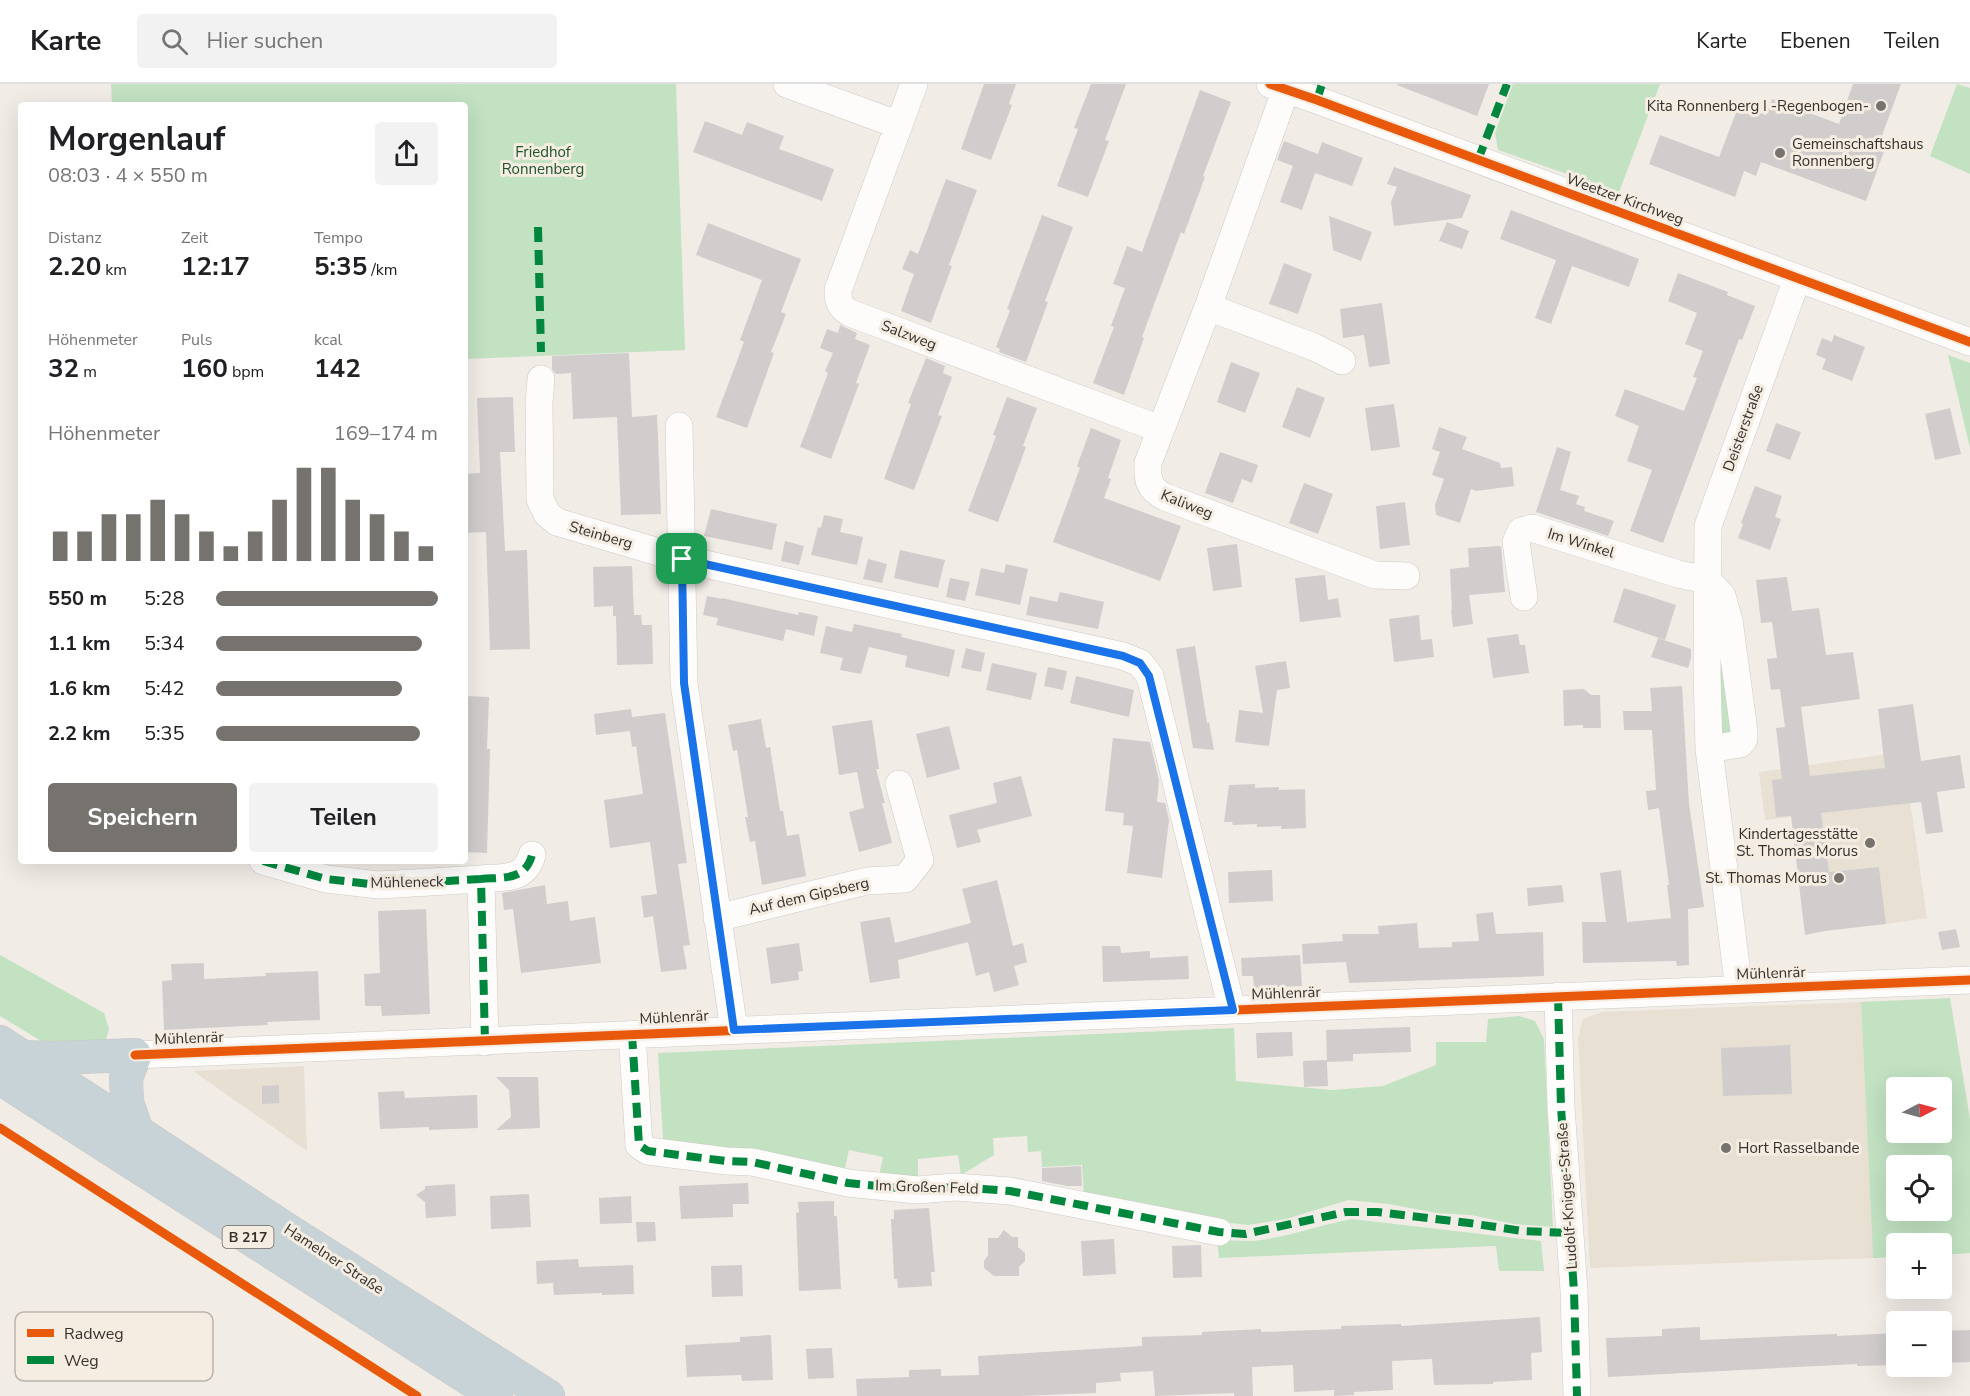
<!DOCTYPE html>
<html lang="de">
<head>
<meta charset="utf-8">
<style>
  :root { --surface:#fff; --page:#f2f2f2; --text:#202124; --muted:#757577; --line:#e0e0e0; --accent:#76726e }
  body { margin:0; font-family:"Nunito Sans",sans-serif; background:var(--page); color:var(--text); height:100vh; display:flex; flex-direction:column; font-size:22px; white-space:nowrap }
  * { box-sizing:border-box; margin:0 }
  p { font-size:20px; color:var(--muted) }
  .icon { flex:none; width:33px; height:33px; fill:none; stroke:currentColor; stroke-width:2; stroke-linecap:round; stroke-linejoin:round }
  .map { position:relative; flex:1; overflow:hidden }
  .details { position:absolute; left:18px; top:18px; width:450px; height:762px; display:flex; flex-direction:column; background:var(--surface); border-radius:6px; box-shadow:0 6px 24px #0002 }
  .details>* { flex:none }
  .needle { width:39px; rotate:84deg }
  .buttons { position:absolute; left:1886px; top:993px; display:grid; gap:12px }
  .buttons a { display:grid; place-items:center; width:66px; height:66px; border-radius:6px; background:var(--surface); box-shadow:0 6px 24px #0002; font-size:30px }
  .pin { position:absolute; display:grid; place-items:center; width:51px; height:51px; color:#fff; margin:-26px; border-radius:12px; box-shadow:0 3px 9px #0006 }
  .round { display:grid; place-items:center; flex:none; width:63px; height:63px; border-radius:6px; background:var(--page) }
  .head { display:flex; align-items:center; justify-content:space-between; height:102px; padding:0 30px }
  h1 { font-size:33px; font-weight:700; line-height:45px }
  .metrics { display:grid; grid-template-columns:repeat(3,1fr); gap:9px; height:102px; padding:6px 30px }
  .metrics div { display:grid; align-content:center }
  .metrics b { font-size:26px; font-weight:700 }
  .metrics small { font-size:16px; font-weight:400 }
  .metrics p { font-size:16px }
  .chart { height:168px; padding:12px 30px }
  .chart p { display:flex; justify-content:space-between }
  .chart svg { width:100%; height:108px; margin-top:6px; stroke:var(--accent); stroke-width:6 }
  .action { display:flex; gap:12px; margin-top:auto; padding:12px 30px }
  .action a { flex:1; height:69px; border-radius:6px; background:var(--accent); color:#fff; font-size:24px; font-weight:700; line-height:69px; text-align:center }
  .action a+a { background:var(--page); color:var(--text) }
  ul { padding:0 30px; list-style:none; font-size:20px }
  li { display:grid; grid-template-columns:96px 72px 1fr; align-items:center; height:45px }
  li i { height:15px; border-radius:8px; background:var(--accent) }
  header { display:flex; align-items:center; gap:36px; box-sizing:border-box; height:84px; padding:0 30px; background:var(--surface); border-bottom:2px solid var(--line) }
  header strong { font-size:28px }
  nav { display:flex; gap:33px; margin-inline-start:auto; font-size:21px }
  .search { width:420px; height:54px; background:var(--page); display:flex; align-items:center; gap:15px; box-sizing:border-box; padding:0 21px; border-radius:6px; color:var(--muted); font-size:22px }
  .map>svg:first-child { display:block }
</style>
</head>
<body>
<header>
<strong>Karte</strong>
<div class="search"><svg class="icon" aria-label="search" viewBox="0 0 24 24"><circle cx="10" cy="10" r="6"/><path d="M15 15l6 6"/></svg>Hier suchen</div>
<nav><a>Karte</a><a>Ebenen</a><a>Teilen</a></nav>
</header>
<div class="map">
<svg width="1970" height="1312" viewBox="0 0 1970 1312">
  <rect width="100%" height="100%" fill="#f1ece6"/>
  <path fill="#e8dfd3" d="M304,982L307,1067L193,987Z"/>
  <path fill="#e8e0d2" d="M1903,668L1927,834L1886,840L1879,783L1829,788L1821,729L1765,736L1759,688Z
    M1861,918L1873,1174L1590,1184L1578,954L1583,935L1601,928Z"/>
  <path fill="#c2e2c2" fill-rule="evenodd" d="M111,0H676L685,266L465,275V21H112Z
    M1513,0H1660L1619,108L1498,66L1495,49Z
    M1957,0L1970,4V90L1930,72Z
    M1948,271L1970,279V364Z
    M1721,547L1737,646L1723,650L1720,644Z
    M0,871L104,929L109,945L104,962L51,963L0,932Z
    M1950,914L1970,1035V1169L1941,1171V1160H1896V1173L1873,1174L1861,918ZM1896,1004H1941V1048H1896ZM1896,1082H1941V1126H1896Z
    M1519,932L1535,937L1544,955L1553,1143L1514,1140L1471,1131L1437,1129L1389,1120L1348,1116L1286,1135L1248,1141L1206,1136L1084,1112L1082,1081L1042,1083L1041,1067L1028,1068L1027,1052L993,1054L994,1071L961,1091L958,1071L918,1075V1094L879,1092L883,1073L849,1066L845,1084L663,1055L658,969L1234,944L1236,997L1332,1006L1383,1002L1436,981V958H1486L1488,935Z
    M1352,1135L1541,1157L1544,1187H1499L1496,1162L1219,1174L1217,1156C1228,1156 1239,1157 1250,1157C1283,1155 1319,1141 1352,1135Z"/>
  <path fill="#d1cdcc" d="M984,0H1016L1009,20L1012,21L991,76L961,65Z
    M1091,0H1126L1105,56L1109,57L1088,113L1057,102L1078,45L1074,44Z
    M1397,0H1489L1477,32L1397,1Z
    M1853,0H1901L1881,54L1888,56L1866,117L1761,78L1756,92L1744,87L1735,113L1649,80L1660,51L1719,73L1739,21L1766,31L1772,15L1839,40Z
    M1200,6L1231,18L1203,92L1205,93L1184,150L1181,148L1149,234L1142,253L1144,254L1124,311L1093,299L1114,243L1111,242L1125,204L1113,200L1127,162L1142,168Z
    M705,37L742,51L747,38L784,52L779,65L834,85L822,117L693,68Z
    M1284,57L1318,70L1322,58L1363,74L1352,102L1315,89L1302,126L1280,118L1293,82L1277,76Z
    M1394,83L1471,111L1462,134L1394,142L1391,118L1397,103L1387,100Z
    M946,95L977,106L949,181L952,182L931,239L901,227L914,190L902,185L910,166L918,170Z
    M1511,126L1639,175L1629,203L1572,182L1551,240L1535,234L1556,176L1500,155Z
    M1042,131L1073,143L1045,217L1048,218L1026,278L999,268L1000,265L996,263L1010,226L1007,225Z
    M1329,132L1372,148L1361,177L1333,166Z
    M1447,138L1469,147L1462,165L1439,157Z
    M708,139L801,175L781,228L786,230L771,268L774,269L747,344L716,333L744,258L740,256L762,196L696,171Z
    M1284,179L1312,190L1298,230L1269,220Z
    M1678,189L1728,208L1727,211L1755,222L1742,256L1739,255L1663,459L1630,447L1652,386L1627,377L1639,342L1615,332L1625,305L1684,327L1697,294L1693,293L1703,267L1685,260L1697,229L1668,217Z
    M1382,219L1390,280L1369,283L1364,251L1343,254L1340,225Z
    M840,241L857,249L855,255L870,261L856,299L859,300L831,375L800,363L828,289L825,287L833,269L820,264L827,245L838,249Z
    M1834,251L1865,263L1852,297L1822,285L1826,275L1816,271L1822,254L1832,258Z
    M629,269L632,333L657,331L661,430L621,431L617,333L573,335L571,289L556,290L552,285V272Z
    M926,274L945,282L943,289L952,293L938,331L942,332L914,406L884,395L911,320L908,319Z
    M1231,278L1260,289L1245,329L1217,318Z
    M1297,303L1325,314L1310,354L1282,343Z
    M513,313L515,368H500L505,467L527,466L530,565L490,566L486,448L465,449V390L480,389L477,314Z
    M1007,313L1037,324L1023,362L1026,363L998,438L968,427L996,352L993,351Z
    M1394,320L1400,363L1371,367L1365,324Z
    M1950,324L1961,370L1935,376L1925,330Z
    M1776,339L1801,348L1790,376L1766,367Z
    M1439,343L1467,353L1462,365L1500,379L1501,384L1512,383L1514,402L1476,407L1471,405L1460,439L1436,431L1435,421L1444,395L1432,391L1440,368L1432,365Z
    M1091,344L1121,356L1108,394L1111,395L1104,414L1181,442L1160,497L1053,458L1080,384L1077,382Z
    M1557,363L1571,368L1560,406L1579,412L1576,420L1585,423L1584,427L1614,437L1608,452L1536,428Z
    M1220,368L1258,381L1252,399L1242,395L1233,419L1205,409Z
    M1304,399L1333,410L1318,450L1289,439Z
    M1755,402L1782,412L1775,433L1781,435L1770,466L1738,454L1743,440L1741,439Z
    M1405,418L1410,461L1380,465L1376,422Z
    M711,425L777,440L772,466L704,452Z
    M824,431L843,435L840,448L863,453L857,481L811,471L818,443L821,444Z
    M785,457L804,462L799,481L781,477Z
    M1237,460L1242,503L1213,507L1207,464Z
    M1501,462L1505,508L1469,511L1473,540L1453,543L1451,526H1452L1450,485L1469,483L1468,464Z
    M900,466L945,476L938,504L894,494Z
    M868,475L887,480L882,499L863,495Z
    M1006,480L1028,485L1020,521L975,511L981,484L1004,489Z
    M632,482L634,531H641L642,541H652L653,580L617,581L616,532H613V522L594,523L593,483Z
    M1325,491L1328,516L1338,514L1341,533L1300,538L1295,494Z
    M1787,493L1792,527L1819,524L1826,571L1853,568L1860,615L1801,623L1810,692L1885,684L1878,625L1913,620L1921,677L1960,671L1965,704L1937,708L1943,748L1926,750L1921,718L1821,729L1829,788L1879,783L1886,840L1825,847L1805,851L1791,732L1776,733L1772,696L1782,695L1776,644L1785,643L1780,605L1771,606L1767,575L1777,574L1772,538L1761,539L1756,496Z
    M950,494L970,498L965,517L946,513Z
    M1624,504L1676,521L1665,556L1613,538Z
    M1060,508L1104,518L1098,545L1026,531L1030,512L1057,518Z
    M707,512L722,515V514L798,531L799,528L818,532L814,552L786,545L783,557L716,541L718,534L703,531Z
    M1419,531L1421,556L1432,555L1434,573L1394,578L1389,535Z
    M854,540L902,550L901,553L955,566L949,593L905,583L907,572L869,563L861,590L840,586L843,574L820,569L826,542L852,548Z
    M1518,550L1520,561H1525L1529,589L1493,594L1487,554Z
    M1658,554L1691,565V574L1688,584L1651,573Z
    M1195,562L1207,639L1209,638L1214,666L1193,664L1176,565Z
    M966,564L985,569L981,588L961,584Z
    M1286,577L1290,604L1277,606L1269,662L1235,658L1239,626L1263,629L1255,582Z
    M992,579L1037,589L1031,616L986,606Z
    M1048,583L1067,587L1063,606L1044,602Z
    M1076,592L1134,606L1129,633L1070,619Z
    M1682,602L1689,720L1704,823L1688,825L1689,881L1677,882L1676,877L1583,879L1582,838H1606L1600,789L1621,786L1627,838L1671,834L1667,801H1669L1659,724L1648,726L1646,707L1656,706L1652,646H1624L1623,627H1652L1650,604Z
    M1584,605L1591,611H1600L1601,644H1583V641L1564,642L1563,606Z
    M465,612L489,613L487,665H490L487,769L465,768Z
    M631,625L632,633L665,629L687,779L678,780L690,861L683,862L687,885L661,888L653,832L644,834L641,812L657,810L650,758L610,764L604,716L643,710L636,662L632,663L630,647L596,651L594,630Z
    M761,635L766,664L770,663L780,727H783L787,752L799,750L806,792L762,801L755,757L750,758L745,733H748L737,666L733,667L728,641Z
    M872,636L879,685H876L885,719H882L892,759L859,768L849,728L864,724L857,688L839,691L832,642Z
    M949,642L960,685L927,694L916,650Z
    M1113,654L1150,658L1159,696L1157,718L1165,719L1169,736L1162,794L1127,789L1133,742L1123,741L1124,729L1105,727Z
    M1021,692L1032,732L977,746L981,758L957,764L949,731L997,719L993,699Z
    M1255,700V704L1279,703V706L1305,705L1306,744L1281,745V742L1257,743V740L1233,741L1232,738H1224L1229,701Z
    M1272,786L1273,817L1229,819L1228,788Z
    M997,796L1013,862L1023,859L1027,878L1014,882L1019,901L994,908L989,888L976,892L968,858L898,876L900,894L870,899L860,838L890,833L895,859L971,839L962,805Z
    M545,801L547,820L568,817L570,837L595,833L601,879L521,889L513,825L504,826L502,809Z
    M1562,801L1564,818L1528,822L1527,804Z
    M426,825L430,930L382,932L381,922H365L364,890L380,889L378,827Z
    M1493,828L1496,850L1543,848L1544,892L1349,899L1346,878L1303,880L1302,860L1343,857L1342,850H1379L1378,842L1417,839L1419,864L1452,863V858L1479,857L1476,830Z
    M1956,845L1960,863L1942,866L1938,848Z
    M799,859L803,887L798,888L799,896L771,900L766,864Z
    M1102,862H1120L1121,869L1150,867V874L1188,872L1189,895L1103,898Z
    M1300,871L1302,902L1254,904L1253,892H1242L1241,874Z
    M204,879V895L266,892L265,889L318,887L320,936L267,938L268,941L164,946L162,897L172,896L171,880Z
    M1410,943L1411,968L1353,970V977L1327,978L1328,1002L1304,1003L1303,977L1327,976L1326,946Z
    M1292,948L1293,972L1257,974L1256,949Z
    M1790,961L1792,1010L1723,1012L1721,964Z
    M496,993H538L540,1044L496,1046L511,1033L509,1006Z
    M279,1001V1019L262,1020V1002Z
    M404,1007L405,1014L477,1011L478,1044L429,1046V1043L380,1045L378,1008Z
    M1081,1082L1082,1102H1067L1042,1097V1084Z
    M748,1099L749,1120H733V1133L681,1135L679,1102Z
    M455,1100L456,1132L426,1134L425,1118L416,1111L425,1105V1102Z
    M529,1110L531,1143L491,1145L490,1112Z
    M631,1112L632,1139L600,1140L599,1114Z
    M834,1117V1132H837L841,1205L799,1207L796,1129L799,1128L798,1118Z
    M929,1124L935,1188H931L932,1202L898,1204L897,1195H894L893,1174L891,1135H894V1126Z
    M636,1138H655L656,1157L637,1158Z
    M1004,1146L1012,1153H1018V1163L1025,1169V1177L1019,1183V1192H994L984,1184V1177L988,1171V1154H998Z
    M1114,1155L1116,1190L1083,1192L1081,1157Z
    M1201,1161L1202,1193L1173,1194L1172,1162Z
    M578,1175L579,1183L633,1181L634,1210L602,1211V1209L554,1211L553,1199L537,1200L536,1177Z
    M742,1181L743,1212L712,1213L711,1182Z
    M1540,1233L1542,1268L1531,1269L1532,1296L1493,1298V1300L1434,1301L1432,1275L1392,1277L1393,1306L1354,1308V1311L1334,1312V1306L1294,1308L1293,1281L1252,1283L1253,1312H1234V1309L1155,1312L1153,1287L1120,1289L1121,1297L1096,1299V1309L1020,1312H857L856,1295L909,1293V1286L941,1285V1292L979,1291L978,1272L1142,1262V1253L1202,1251V1248L1261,1245V1248L1341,1245V1242L1401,1240V1242Z
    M1700,1243V1256L1837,1250V1252L1896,1249V1281L1857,1282V1280L1608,1293L1606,1254L1662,1252V1245Z
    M1970,1246V1278L1941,1279V1247Z
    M771,1251L773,1296L742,1297L741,1291L687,1293L685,1261L740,1258V1253Z
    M832,1264L834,1294L808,1295L806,1265Z"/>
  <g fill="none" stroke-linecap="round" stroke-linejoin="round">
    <defs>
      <path id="minor" d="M787,0L899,41
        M914,0L838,206C838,218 840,223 850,229L1160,345
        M1270,0L1317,16L1970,258
        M1286,5L1208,223L1148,379C1147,396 1149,405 1165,413L1375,491L1406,492
        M1208,223L1314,263L1342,277
        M541,295L539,319L540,415L547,430L557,438L682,475L1123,572L1140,579L1150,592L1232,926
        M679,342L684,599L734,946
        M1707,496L1722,512L1729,536L1744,647V655L1740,660L1709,665
        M1524,513L1516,458L1521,447L1532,444L1678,490L1707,496
        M263,777L326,795L379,801L481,795L485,958
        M481,795C503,793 525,797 532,771
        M717,834L867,797L905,795L920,776L899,700
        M1739,906L1709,665L1707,589L1708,442L1797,195
        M1558,912L1561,1023L1574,1207L1577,1312
        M632,950L639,1061L648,1067L726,1077L752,1078L848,1099L917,1106L955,1103L1010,1107L1219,1148
        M135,971L1970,896"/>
      <path id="highway" d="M0,958L286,1145L548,1312
        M22,973L54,974L135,971L126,994L127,1018L137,1047
        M0,994L496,1312"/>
    </defs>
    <use href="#minor" stroke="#cecac5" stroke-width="28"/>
    <use href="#highway" stroke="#cac7c4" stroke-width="34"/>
    <use href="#minor" stroke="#fdfcfb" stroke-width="27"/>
    <use href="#highway" stroke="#c8d3d7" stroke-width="33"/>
    <path stroke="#00873e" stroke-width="8" stroke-dasharray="15 8" stroke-linecap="butt" d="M1317,16L1322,0
      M1478,76L1507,0
      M538,143L541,268
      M263,777L326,795L379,801L481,795L485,958
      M481,795C503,793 525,797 532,771
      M1558,912L1561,1023L1574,1207L1577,1312
      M632,950L639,1061L648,1067L726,1077L752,1078L848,1099L917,1106L955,1103L1010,1107L1219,1148L1245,1150L1346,1128H1377L1469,1139L1522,1147L1569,1149"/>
    <defs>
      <path id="cycleway" d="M1270,0L1317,16L1970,258
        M135,971L1970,896
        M0,1044L417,1312"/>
    </defs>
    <use href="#cycleway" stroke="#f5ece2" stroke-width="13"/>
    <use href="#cycleway" stroke="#e8590c" stroke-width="9"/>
  </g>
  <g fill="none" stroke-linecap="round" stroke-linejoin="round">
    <defs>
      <path id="route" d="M682,475L1123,572L1140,579L1149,592L1233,926L734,946L684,599Z"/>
    </defs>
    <use href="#route" stroke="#fff" stroke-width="12"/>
    <use href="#route" stroke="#1a73e8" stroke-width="8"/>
  </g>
  <g fill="#76726e" stroke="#f5ece2" stroke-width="2">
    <circle cx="1881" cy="22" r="6"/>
    <circle cx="1780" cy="69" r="6"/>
    <circle cx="1870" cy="759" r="6"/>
    <circle cx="1839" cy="794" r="6"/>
    <circle cx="1726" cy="1064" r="6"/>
  </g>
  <g text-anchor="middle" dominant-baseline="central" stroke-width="6" stroke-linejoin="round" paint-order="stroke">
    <rect fill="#f5ece2" stroke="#6e6963" stroke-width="1.5" x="222.5" y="1142" width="51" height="22" rx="4.5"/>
    <g font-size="14" font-weight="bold" fill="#34312d">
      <text x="248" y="1153">B 217</text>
    </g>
    <g font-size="15" fill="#34312d" stroke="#f5ece2" text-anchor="end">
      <text x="1869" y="22">Kita Ronnenberg I -Regenbogen-</text>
      <text x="1792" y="60" text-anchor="start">Gemeinschaftshaus<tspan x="1792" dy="17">Ronnenberg</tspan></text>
      <text x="1858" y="750">Kindertagesstätte<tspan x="1858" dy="17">St. Thomas Morus</tspan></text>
      <text x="1827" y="794">St. Thomas Morus</text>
      <text x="1738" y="1064" text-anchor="start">Hort Rasselbande</text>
    </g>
    <g font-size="15" fill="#1c5329" stroke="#f5ece2">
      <text x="543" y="68">Friedhof<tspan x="543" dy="17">Ronnenberg</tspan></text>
    </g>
    <g font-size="15" fill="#34312d" stroke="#f5ece2">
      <text transform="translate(1625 115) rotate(20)">Weetzer Kirchweg</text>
      <text transform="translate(909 251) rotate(21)">Salzweg</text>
      <text transform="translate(1743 344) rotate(-70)">Deisterstraße</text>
      <text transform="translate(1187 420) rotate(22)">Kaliweg</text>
      <text transform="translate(601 451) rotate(16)">Steinberg</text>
      <text transform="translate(1581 459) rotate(17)">Im Winkel</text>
      <text transform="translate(407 798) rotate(-1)">Mühleneck</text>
      <text transform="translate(809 812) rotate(-13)">Auf dem Gipsberg</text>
      <text transform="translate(1771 889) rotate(-2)">Mühlenrär</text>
      <text transform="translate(1286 909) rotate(-2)">Mühlenrär</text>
      <text transform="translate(674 933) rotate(-3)">Mühlenrär</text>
      <text transform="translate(189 954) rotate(-2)">Mühlenrär</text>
      <text transform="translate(927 1103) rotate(2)">Im Großen Feld</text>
      <text transform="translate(1567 1112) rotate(-94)">Ludolf-Knigge-Straße</text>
      <text transform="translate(334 1175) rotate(33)">Hamelner Straße</text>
    </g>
  </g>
  <rect x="15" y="1228" width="198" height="69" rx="9" fill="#f5ece2" stroke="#bbb4ac" stroke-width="1.5"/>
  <rect x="27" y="1245" width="27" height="8" fill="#e8590c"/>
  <rect x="27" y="1272" width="27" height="8" fill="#00873e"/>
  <g font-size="16" fill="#34312d">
    <text x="64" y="1255">Radweg</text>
    <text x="64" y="1282">Weg</text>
  </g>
</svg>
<div class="buttons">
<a><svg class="needle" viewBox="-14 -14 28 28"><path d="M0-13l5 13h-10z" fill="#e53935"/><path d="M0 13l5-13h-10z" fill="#757577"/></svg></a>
<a><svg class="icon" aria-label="locate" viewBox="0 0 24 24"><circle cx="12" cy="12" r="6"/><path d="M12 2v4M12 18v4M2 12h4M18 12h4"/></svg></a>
<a>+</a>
<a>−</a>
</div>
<div class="pin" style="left:682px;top:475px;background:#1e9e55"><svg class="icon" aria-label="arrive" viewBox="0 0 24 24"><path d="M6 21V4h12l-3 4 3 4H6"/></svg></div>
<section class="details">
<div class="head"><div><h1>Morgenlauf</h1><p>08:03 · 4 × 550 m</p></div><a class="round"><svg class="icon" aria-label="share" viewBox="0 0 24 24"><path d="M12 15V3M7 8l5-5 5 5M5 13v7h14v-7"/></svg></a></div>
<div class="metrics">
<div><p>Distanz</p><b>2.20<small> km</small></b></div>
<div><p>Zeit</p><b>12:17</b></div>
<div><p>Tempo</p><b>5:35<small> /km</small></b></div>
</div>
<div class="metrics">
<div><p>Höhenmeter</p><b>32<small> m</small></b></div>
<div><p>Puls</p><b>160<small> bpm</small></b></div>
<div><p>kcal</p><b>142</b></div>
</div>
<div class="chart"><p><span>Höhenmeter</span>169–174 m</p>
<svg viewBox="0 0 160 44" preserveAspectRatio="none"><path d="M5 44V32M15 44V32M25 44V25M35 44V25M45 44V19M55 44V25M65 44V32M75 44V38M85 44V32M95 44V19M105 44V6M115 44V6M125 44V19M135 44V25M145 44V32M155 44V38"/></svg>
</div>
<ul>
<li><b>550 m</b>5:28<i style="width:100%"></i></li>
<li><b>1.1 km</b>5:34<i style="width:93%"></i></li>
<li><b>1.6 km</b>5:42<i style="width:84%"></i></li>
<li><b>2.2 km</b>5:35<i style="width:92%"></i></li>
</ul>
<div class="action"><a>Speichern</a><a>Teilen</a></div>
</section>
</div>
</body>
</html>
